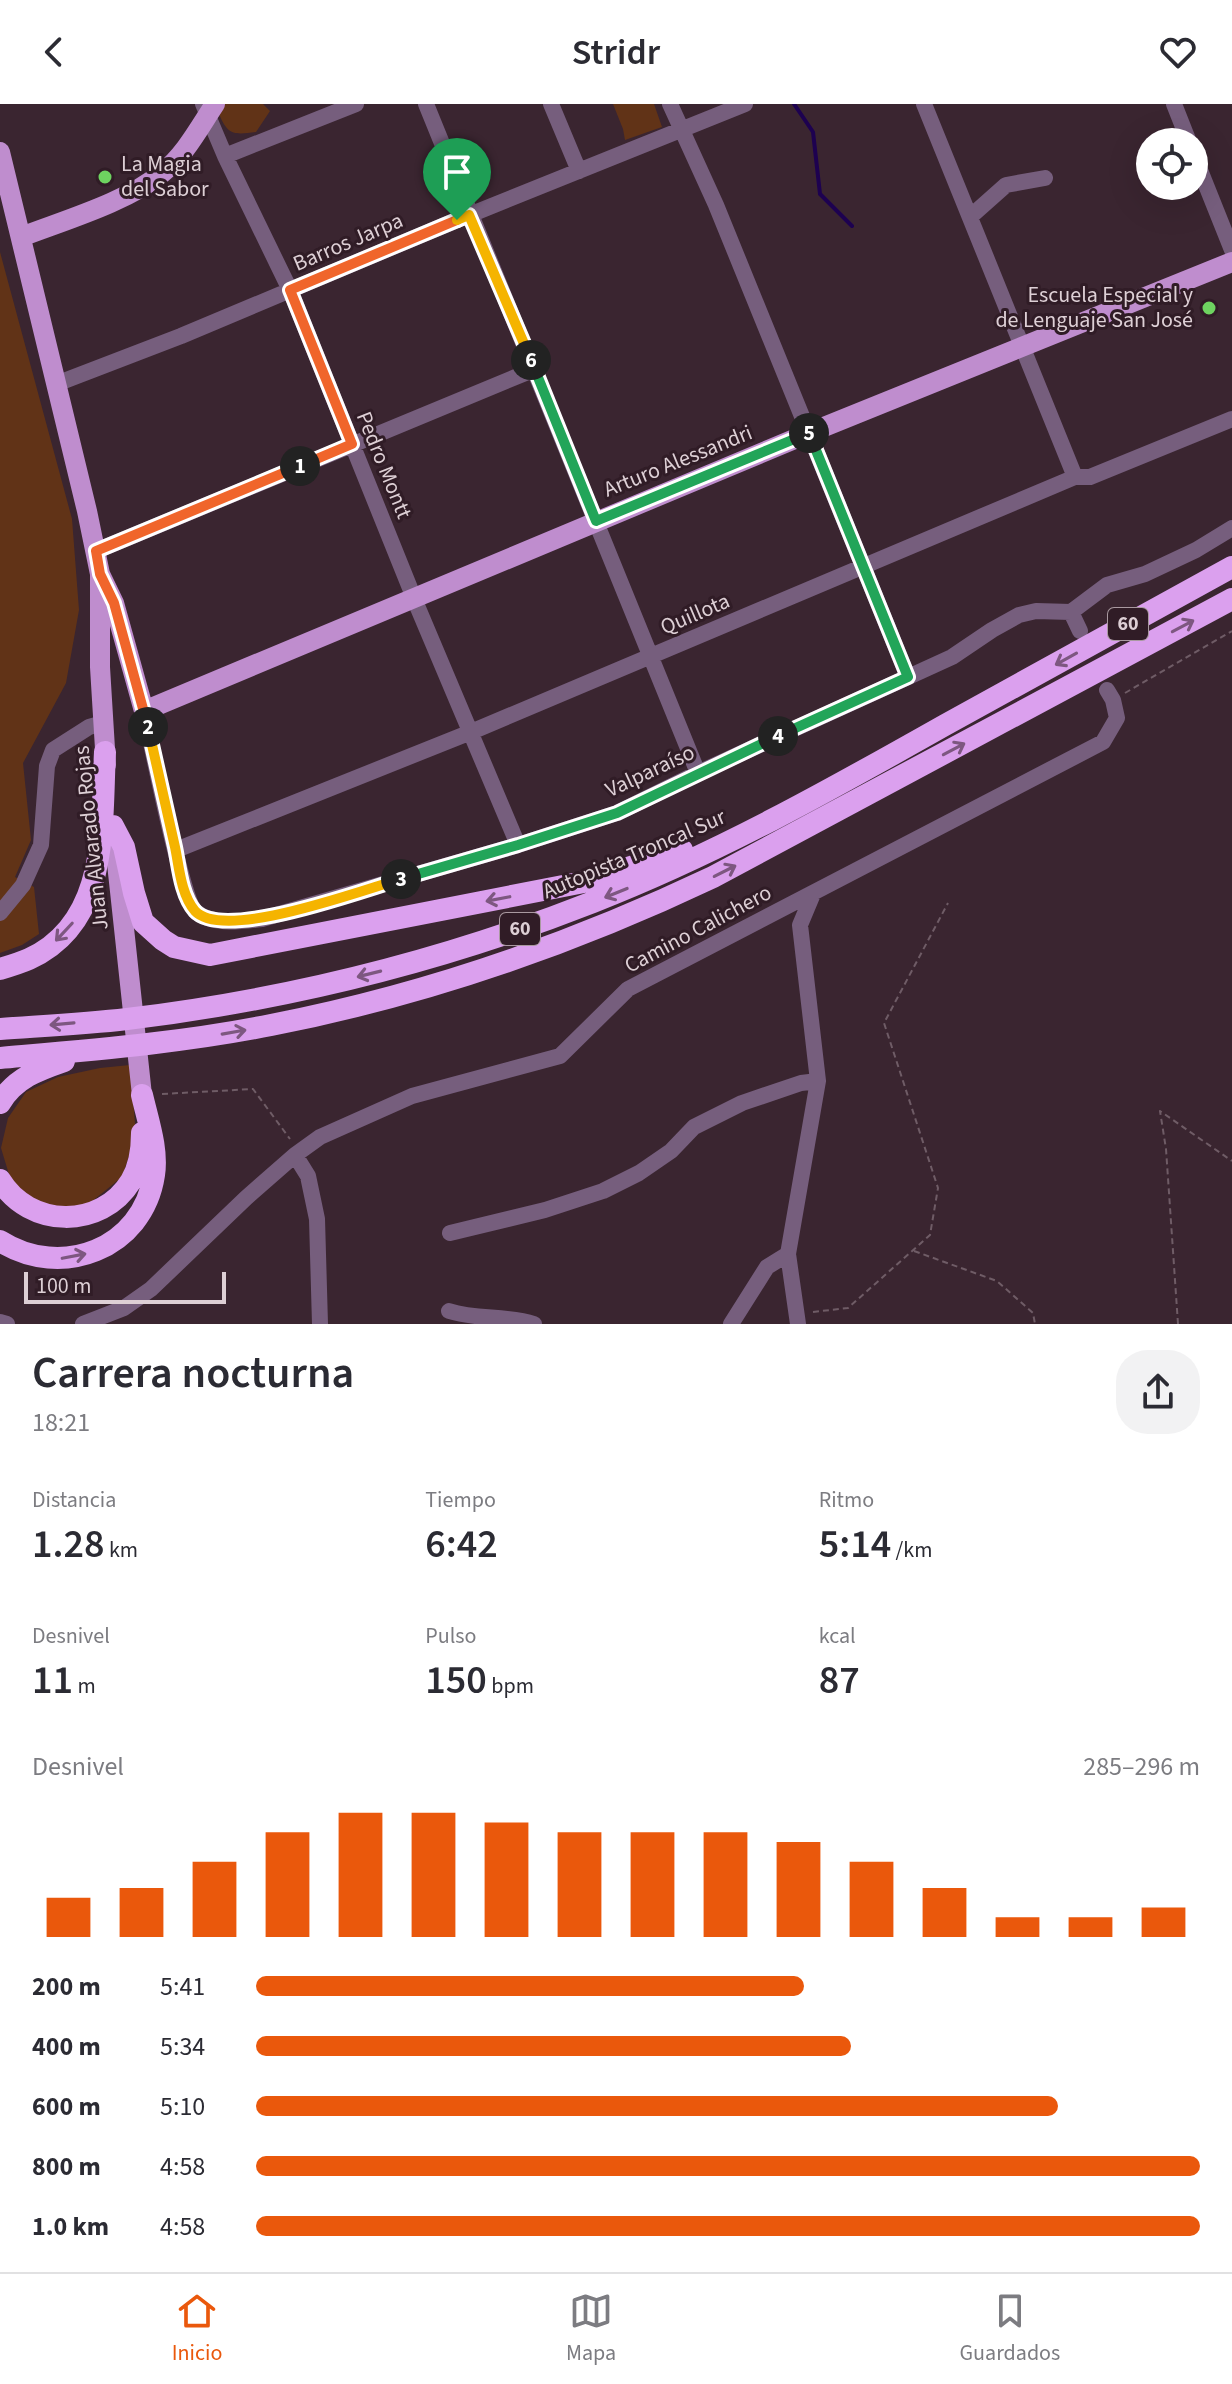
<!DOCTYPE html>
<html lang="es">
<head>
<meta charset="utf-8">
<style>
  :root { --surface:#fff; --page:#f2f2f3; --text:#2b2b33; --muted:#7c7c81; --line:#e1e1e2; --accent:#ea580c }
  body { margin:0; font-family:"Source Sans 3",sans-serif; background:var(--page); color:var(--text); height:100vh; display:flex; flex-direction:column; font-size:30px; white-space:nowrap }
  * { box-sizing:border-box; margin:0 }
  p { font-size:26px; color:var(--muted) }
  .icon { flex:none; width:44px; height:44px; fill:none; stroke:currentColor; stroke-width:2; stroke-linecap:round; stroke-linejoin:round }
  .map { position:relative; height:1220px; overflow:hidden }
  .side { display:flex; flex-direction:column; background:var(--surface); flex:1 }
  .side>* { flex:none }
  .buttons { position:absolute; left:1136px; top:24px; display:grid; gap:16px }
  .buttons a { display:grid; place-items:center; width:72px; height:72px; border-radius:50%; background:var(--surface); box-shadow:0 8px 32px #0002; font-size:40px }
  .scale { position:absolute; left:24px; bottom:20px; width:202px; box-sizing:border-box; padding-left:8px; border:4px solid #ddcfd5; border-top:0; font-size:22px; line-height:28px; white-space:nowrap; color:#ddcfd5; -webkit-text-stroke:6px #301c26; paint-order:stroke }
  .pin { position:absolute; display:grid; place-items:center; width:68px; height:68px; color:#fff; margin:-82px -34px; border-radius:50% 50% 50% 0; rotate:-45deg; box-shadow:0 0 8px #0007 }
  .pin .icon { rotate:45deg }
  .km { position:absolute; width:40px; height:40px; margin:-20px; border-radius:50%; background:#222; color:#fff; font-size:22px; line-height:40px; text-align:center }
  .round { display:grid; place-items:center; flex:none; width:84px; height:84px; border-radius:32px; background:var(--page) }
  .headline { display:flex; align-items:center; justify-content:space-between; height:136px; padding:0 32px }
  h1 { font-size:44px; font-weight:600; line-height:60px }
  .metrics { display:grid; grid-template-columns:repeat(3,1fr); gap:12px; height:136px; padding:8px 32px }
  .metrics div { display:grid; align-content:center }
  .metrics b { font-size:40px; font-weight:600 }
  .metrics small { font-size:22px; font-weight:400 }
  .metrics p { font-size:22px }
  .chart { height:224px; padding:16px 32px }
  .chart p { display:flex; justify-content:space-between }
  .chart svg { width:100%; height:144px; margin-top:8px; stroke:var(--accent); stroke-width:6 }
  ul { padding:0 32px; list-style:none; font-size:26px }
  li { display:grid; grid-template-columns:128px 96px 1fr; align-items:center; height:60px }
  li i { height:20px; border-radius:10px; background:var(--accent) }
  header { display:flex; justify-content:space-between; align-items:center; height:104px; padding:0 32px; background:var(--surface); font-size:36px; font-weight:600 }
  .tab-bar { display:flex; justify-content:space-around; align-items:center; height:112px; border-top:2px solid var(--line); background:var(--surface); font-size:22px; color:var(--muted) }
  .tab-bar a { display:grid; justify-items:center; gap:4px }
  .tab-bar .selected { color:var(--accent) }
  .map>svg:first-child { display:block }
</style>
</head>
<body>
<header><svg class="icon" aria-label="back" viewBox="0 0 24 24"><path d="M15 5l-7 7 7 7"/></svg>Stridr<svg class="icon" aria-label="heart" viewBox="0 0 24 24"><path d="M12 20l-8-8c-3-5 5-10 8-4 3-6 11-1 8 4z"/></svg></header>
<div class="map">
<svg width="1232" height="1220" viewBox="0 0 1232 1220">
  <rect width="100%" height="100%" fill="#3a2530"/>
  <path fill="#613317" d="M224,0H263L270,7L256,28C233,31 228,31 219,10Z
    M613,0H654L662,23L625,36L623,25Z
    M0,148L72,415L79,506L66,579L23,659L31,736L15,773L34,783L39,830L22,841L0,849Z
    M130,961L136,1031L122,1073L85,1103L60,1106L33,1098L11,1077L1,1044L8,1014L26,988L58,973L100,964Z"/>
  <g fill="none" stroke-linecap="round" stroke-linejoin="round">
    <path stroke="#1d0150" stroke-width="4" d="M794,0L813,28L820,90L852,122"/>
    <path stroke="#6f5c66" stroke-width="2" stroke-dasharray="6 4" stroke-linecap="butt" d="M1125,589L1232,527
      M162,990L253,985L290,1035
      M914,1147L997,1177L1033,1209L1035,1220
      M813,1208L848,1204L930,1131L938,1084L884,919L948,799
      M1178,1220L1166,1045L1160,1007L1232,1057"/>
    <path stroke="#765e7d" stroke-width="16" d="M203,0L225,52L290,186L418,504L518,741
      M426,0L698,669
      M551,0L579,67
      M670,0L716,101L908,573
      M924,0L1075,373
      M1174,0L1189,38
      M1194,51L1232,146
      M225,52L356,0
      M970,113L1006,81L1045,74
      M56,280L181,232L457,116L745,0
      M96,447L535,265
      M1071,508L1080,527
      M144,607C151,636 182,797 196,808C214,822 242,817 262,815L518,741L617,709L698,669L952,553L992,526L1019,511L1036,507L1071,508L1107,481L1145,470L1196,446L1232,424
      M176,746L471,628L1075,373H1090L1232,315
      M0,809L23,781L41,741L47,662L53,646L89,623L103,619
      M295,1051L308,1072L317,1115L320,1220
      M450,1129L545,1106L603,1087L639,1069L671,1047L694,1023L742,999L801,979L818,977
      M449,1207C477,1216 506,1211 534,1220
      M0,1218L7,1220
      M83,1220L124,1204L151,1185L246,1094L295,1051L320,1033L412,992L560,952L628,885L1103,638L1117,614L1113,596L1107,586
      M731,1220L767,1163L788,1150
      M798,1220L788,1150L818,977L800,821L813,790"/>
    <path stroke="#bf8dce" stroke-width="20" d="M0,48L87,407L100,470V563L106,661
      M21,133C65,116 127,98 162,69C185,51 199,24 215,0
      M100,470L114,499L144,607L809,329L1232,158
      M115,741L142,991"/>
    <path stroke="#dba0ee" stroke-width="22" d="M113,722L124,743L134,789L143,818L163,836L174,843L210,851L589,777L682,746
      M0,865C10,862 20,859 29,855C110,818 101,721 105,648
      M0,925C42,922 85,920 127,915C286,896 443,857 593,798C716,750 830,686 945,621C1040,568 1136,516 1232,463
      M0,954C91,946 182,939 271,921C425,891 572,840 713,773L1232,495
      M0,999C15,974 38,966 64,957
      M0,1076C29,1124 101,1126 131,1077C140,1062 142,1046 142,1029
      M0,1137C61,1176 143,1145 154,1071C158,1045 148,1017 142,991"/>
  </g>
  <defs><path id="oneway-shaft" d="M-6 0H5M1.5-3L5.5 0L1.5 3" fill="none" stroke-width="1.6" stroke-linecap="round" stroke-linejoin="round" transform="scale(2)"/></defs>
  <g stroke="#7d5780">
    <use href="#oneway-shaft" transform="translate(1183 522) rotate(-28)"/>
    <use href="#oneway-shaft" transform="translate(1066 555) rotate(151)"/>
    <use href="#oneway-shaft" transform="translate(954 645) rotate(-28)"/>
    <use href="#oneway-shaft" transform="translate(725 767) rotate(-27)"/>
    <use href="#oneway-shaft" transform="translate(616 789) rotate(158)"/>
    <use href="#oneway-shaft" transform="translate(498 795) rotate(169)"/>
    <use href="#oneway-shaft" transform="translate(64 828) rotate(133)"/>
    <use href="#oneway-shaft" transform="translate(369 870) rotate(166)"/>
    <use href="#oneway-shaft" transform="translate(62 920) rotate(175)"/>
    <use href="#oneway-shaft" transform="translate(234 928) rotate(-10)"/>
    <use href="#oneway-shaft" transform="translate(74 1152) rotate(-11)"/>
  </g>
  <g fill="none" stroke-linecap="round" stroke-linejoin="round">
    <defs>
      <path id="split-1" d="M300,362L352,340L290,186L457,116"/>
      <path id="split-2" d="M148,623L114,499L100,470L96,447L300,362"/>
      <path id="split-3" d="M148,623C157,663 166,703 175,743C179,762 181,791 195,807C224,838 362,786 401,775"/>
      <path id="split-4" d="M401,775L518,741L617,709L778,632"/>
      <path id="split-5" d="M778,632L908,573L809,329"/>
      <path id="split-6" d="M531,256L596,417L809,329"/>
      <path id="split-7" d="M457,116L469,111L531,256"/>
    </defs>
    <use href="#split-1" stroke="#fff" stroke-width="16"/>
    <use href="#split-2" stroke="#fff" stroke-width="16"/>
    <use href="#split-3" stroke="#fff" stroke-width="16"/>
    <use href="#split-4" stroke="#fff" stroke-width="16"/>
    <use href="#split-5" stroke="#fff" stroke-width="16"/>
    <use href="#split-6" stroke="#fff" stroke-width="16"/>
    <use href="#split-7" stroke="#fff" stroke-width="16"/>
    <use href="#split-1" stroke="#f0652b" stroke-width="10"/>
    <use href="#split-2" stroke="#f0652b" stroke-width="10"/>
    <use href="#split-3" stroke="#f5b400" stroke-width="10"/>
    <use href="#split-4" stroke="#22a559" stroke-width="10"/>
    <use href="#split-5" stroke="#22a559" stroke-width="10"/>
    <use href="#split-6" stroke="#22a559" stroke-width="10"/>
    <use href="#split-7" stroke="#f5b400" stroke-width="10"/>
  </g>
  <g fill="#6ed360" stroke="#301c26" stroke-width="3">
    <circle cx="105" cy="73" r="8"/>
    <circle cx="1209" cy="204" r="8"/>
  </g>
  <g text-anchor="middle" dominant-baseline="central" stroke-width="6" stroke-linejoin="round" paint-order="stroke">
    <g fill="#301c26" stroke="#a999a0" stroke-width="2">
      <rect x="1108" y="504" width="40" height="32" rx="6"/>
      <rect x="500" y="809" width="40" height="32" rx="6"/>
    </g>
    <g font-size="20" font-weight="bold" fill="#ddcfd5">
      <text x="1128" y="520">60</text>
      <text x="520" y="825">60</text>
    </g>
    <g font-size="22" fill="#ddcfd5" stroke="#301c26" text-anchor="start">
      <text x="121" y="60">La Magia<tspan x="121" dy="25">del Sabor</tspan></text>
      <text x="1193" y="191" text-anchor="end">Escuela Especial y<tspan x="1193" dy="25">de Lenguaje San José</tspan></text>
    </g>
    <g font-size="22" fill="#ddcfd5" stroke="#301c26">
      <text transform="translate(348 138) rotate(-23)">Barros Jarpa</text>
      <text transform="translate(678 357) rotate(-22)">Arturo Alessandri</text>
      <text transform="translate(384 361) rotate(68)">Pedro Montt</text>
      <text transform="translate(695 510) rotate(-23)">Quillota</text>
      <text transform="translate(650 667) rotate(-25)">Valparaíso</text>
      <text transform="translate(91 734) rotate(-96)">Juan Alvarado Rojas</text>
      <text transform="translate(634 750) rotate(-23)">Autopista Troncal Sur</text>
      <text transform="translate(698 825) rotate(-28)">Camino Calichero</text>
    </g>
  </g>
</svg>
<div class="buttons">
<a><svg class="icon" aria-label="locate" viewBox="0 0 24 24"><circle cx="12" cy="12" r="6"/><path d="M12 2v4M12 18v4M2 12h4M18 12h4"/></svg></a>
</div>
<div class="scale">100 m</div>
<div class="pin" style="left:457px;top:116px;background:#1e9e55"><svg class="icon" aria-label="arrive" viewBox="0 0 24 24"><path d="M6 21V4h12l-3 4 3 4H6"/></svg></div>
<b class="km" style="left:300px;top:362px">1</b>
<b class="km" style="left:148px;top:623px">2</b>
<b class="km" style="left:401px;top:775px">3</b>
<b class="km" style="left:778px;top:632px">4</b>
<b class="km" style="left:809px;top:329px">5</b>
<b class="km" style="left:531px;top:256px">6</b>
</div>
<section class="side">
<div class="headline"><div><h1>Carrera nocturna</h1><p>18:21</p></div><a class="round"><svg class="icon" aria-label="share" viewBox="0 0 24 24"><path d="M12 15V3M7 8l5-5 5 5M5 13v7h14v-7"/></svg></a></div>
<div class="metrics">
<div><p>Distancia</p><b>1.28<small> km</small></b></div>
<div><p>Tiempo</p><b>6:42</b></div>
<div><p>Ritmo</p><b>5:14<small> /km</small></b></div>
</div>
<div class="metrics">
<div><p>Desnivel</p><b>11<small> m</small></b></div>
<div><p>Pulso</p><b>150<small> bpm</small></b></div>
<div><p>kcal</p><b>87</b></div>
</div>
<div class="chart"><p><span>Desnivel</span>285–296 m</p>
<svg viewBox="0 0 160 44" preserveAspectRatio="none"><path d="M5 44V32M15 44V29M25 44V21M35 44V12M45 44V6M55 44V6M65 44V9M75 44V12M85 44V12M95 44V12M105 44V15M115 44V21M125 44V29M135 44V38M145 44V38M155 44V35"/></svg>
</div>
<ul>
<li><b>200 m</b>5:41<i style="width:58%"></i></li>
<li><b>400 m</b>5:34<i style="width:63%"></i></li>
<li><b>600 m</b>5:10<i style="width:85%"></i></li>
<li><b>800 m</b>4:58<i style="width:100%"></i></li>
<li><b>1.0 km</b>4:58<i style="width:100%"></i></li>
</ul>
</section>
<nav class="tab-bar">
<a class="selected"><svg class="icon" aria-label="home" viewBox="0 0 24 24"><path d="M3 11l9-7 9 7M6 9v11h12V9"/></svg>Inicio</a>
<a><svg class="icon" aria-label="map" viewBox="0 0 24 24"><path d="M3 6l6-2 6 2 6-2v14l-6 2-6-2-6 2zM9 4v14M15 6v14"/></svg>Mapa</a>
<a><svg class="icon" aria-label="saved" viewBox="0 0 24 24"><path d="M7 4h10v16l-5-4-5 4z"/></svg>Guardados</a>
</nav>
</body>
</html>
